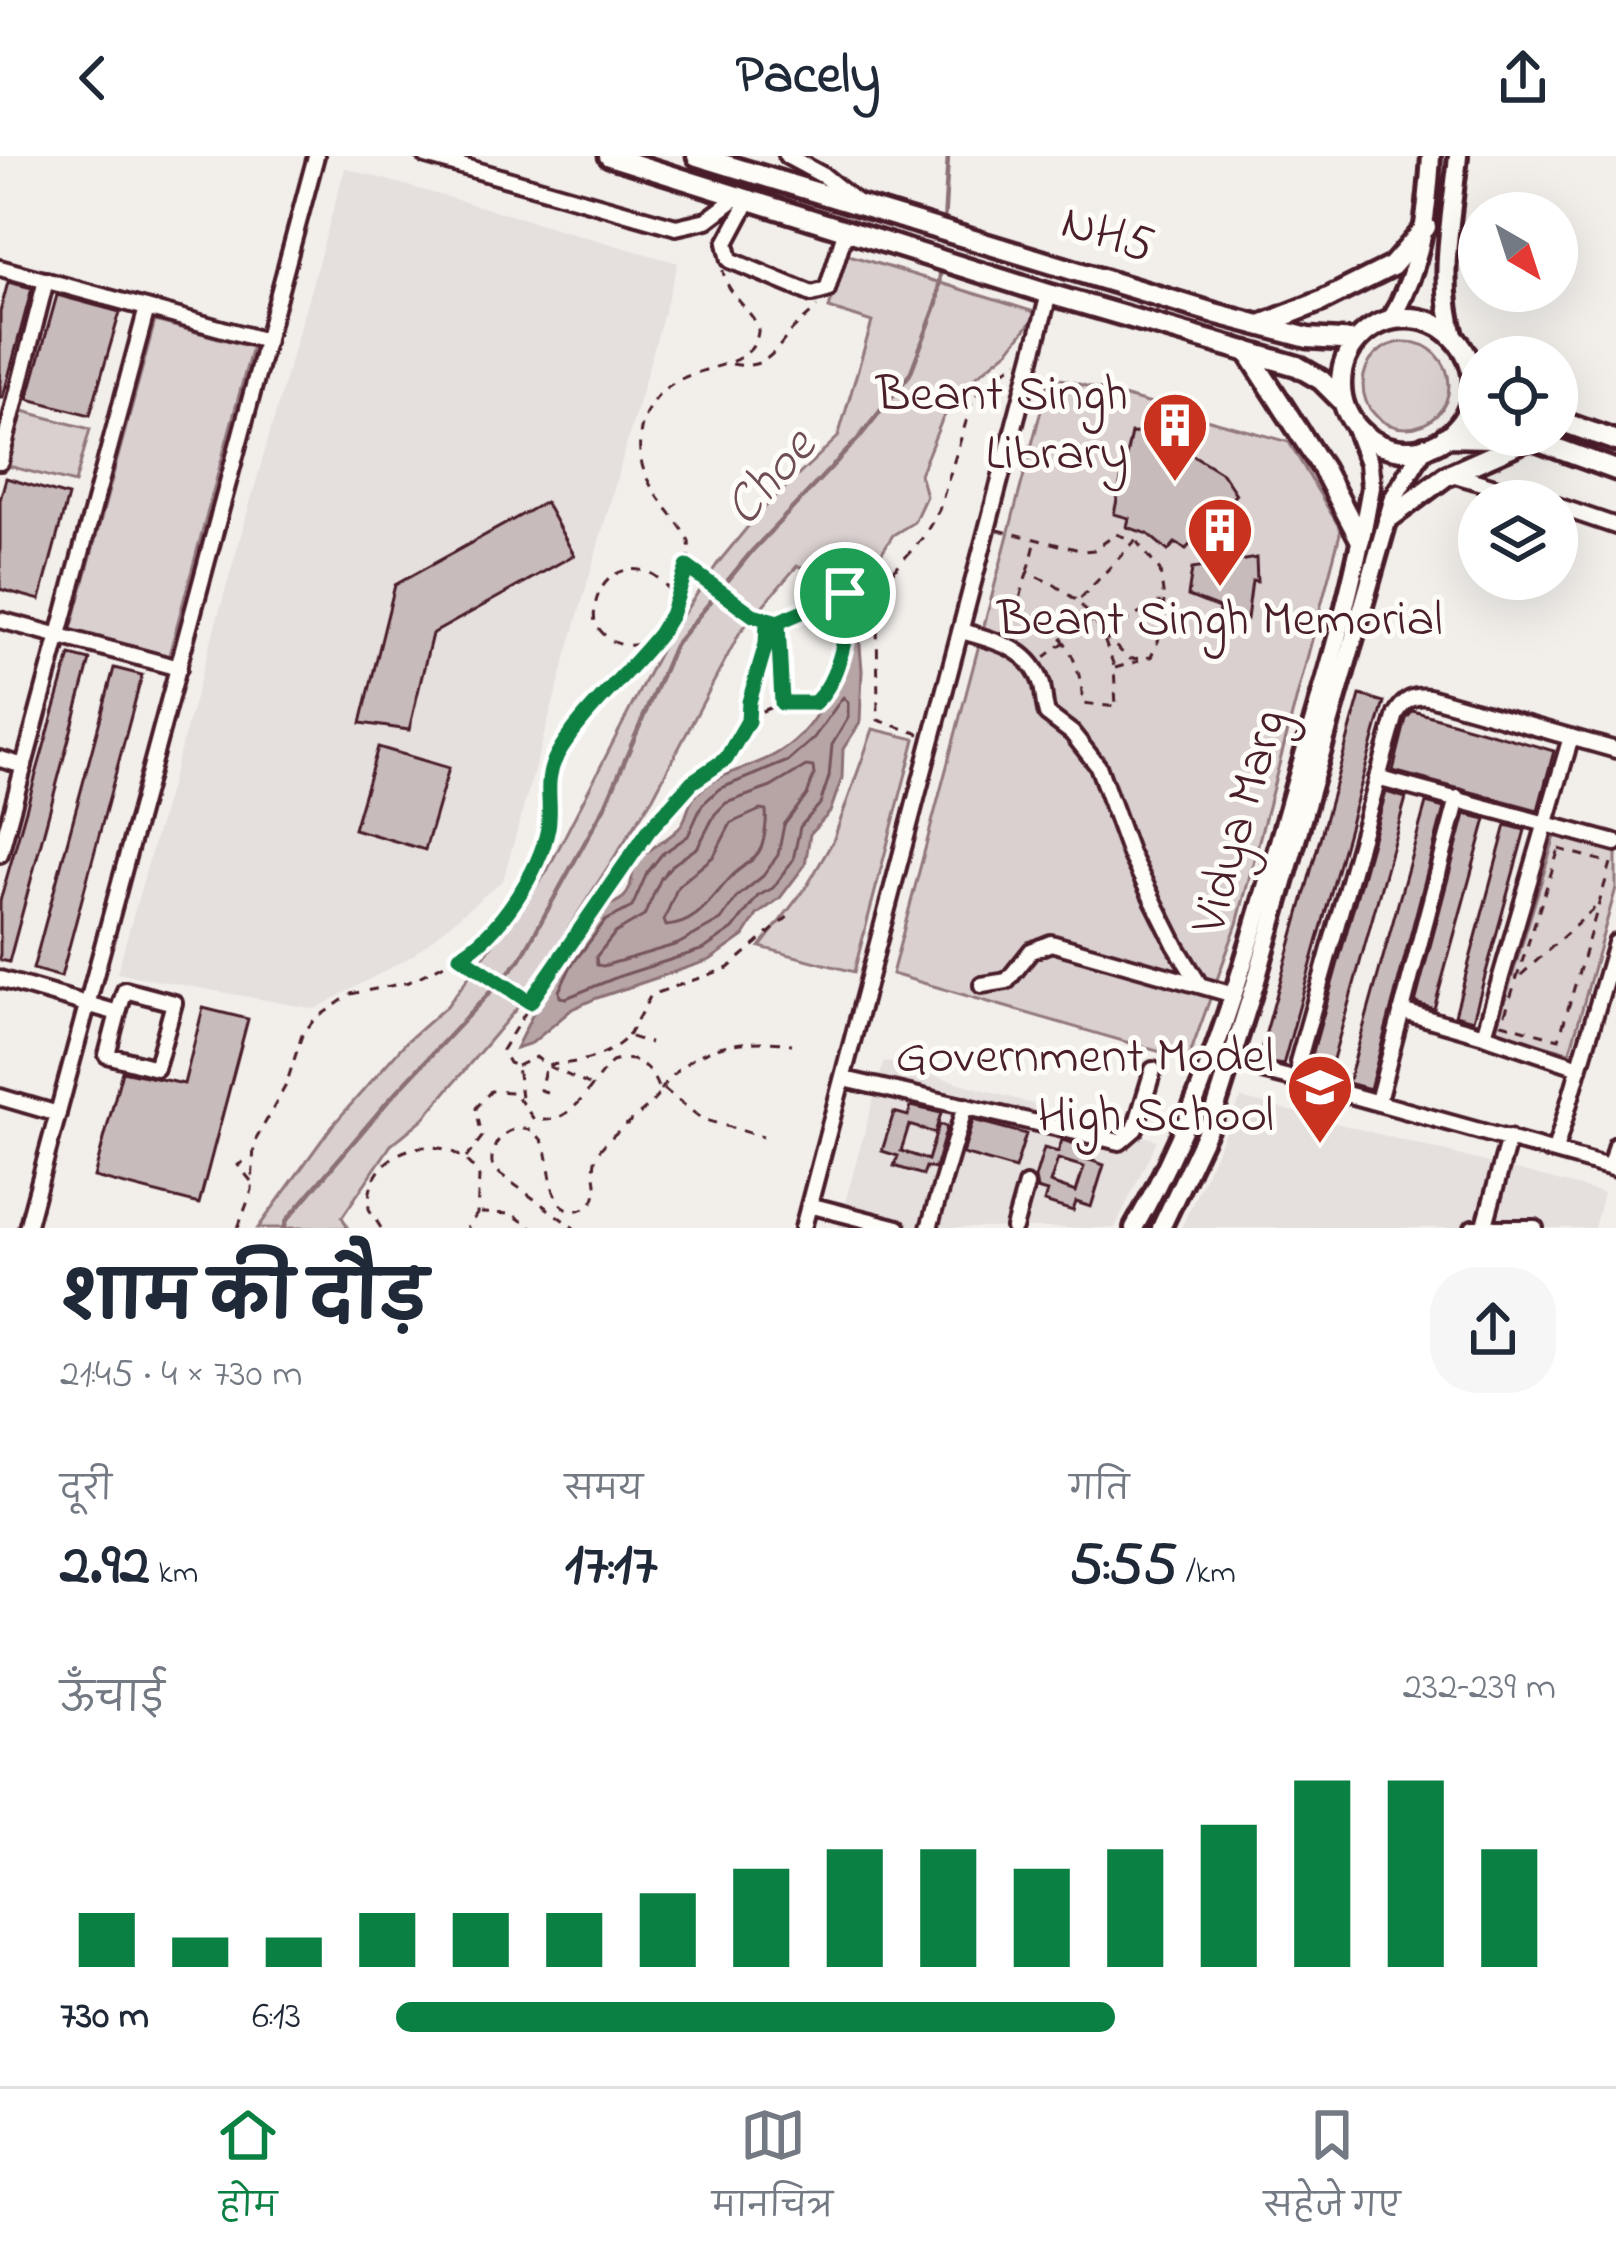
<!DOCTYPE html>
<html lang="hi">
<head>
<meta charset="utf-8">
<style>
  :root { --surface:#fff; --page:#f6f6f7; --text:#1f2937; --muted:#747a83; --line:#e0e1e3; --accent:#0b8043 }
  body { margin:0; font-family:"Indie Flower","Playpen Sans Deva",sans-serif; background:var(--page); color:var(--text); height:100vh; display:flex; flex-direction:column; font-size:45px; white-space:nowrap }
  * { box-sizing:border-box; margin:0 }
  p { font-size:39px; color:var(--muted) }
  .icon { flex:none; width:66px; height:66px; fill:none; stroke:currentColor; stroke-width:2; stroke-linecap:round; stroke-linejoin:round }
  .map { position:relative; height:1072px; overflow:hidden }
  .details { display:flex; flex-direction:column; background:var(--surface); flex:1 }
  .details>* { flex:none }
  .needle { width:78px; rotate:141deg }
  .controls { position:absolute; left:1458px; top:36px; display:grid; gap:24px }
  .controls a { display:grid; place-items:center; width:120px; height:120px; border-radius:50%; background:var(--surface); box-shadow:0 12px 48px #0002; font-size:60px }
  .pin { position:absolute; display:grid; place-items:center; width:102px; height:102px; color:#fff; margin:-51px; border:6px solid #fff; border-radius:50%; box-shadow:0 3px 12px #0007 }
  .round { display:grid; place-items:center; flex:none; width:126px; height:126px; border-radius:48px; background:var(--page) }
  .head { display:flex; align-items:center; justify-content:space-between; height:204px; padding:0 60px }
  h1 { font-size:66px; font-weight:700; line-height:90px }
  .figures { display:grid; grid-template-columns:repeat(3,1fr); gap:18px; height:204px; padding:12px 60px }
  .figures div { display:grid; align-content:center }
  .figures b { font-size:60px; font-weight:700 }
  .figures small { font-size:33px; font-weight:400 }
  .figures p { font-size:33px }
  .chart { height:336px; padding:24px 60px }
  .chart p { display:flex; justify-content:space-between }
  .chart svg { width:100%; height:216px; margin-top:12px; stroke:var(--accent); stroke-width:6 }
  ul { padding:0 60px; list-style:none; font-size:39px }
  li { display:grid; grid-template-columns:192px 144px 1fr; align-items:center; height:90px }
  li i { height:30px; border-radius:15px; background:var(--accent) }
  header { display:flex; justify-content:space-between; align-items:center; height:156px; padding:0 60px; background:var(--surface); font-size:54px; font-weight:700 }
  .menu { display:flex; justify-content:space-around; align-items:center; height:168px; border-top:3px solid var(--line); background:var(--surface); font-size:33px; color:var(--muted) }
  .menu a { display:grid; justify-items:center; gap:6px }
  .menu .on { color:var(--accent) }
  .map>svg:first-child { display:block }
</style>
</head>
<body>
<header><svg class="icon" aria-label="back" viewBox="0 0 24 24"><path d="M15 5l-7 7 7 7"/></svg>Pacely<svg class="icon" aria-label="share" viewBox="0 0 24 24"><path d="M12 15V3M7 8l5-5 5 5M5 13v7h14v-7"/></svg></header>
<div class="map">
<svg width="1616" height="1072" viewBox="0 0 1616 1072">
  <rect width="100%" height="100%" fill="#f2efeb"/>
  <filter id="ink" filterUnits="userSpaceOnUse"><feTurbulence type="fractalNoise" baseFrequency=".00833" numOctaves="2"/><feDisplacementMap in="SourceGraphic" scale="24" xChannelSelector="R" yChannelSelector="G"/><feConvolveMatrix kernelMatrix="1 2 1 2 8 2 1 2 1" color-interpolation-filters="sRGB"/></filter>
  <g filter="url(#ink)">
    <path fill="#e5dfdd" d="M345,12L678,107L503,724L412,800L315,853L117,817Z
      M884,905L1157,984L1115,1072H838Z
      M1241,942L1603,1037L1594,1072H1181Z"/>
    <path fill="#d9d0cf" stroke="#92787d" stroke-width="3" d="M846,98L1038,157L1009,194L962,232L942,264L920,318L926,340L914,366L893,379L866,421L797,410L740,476L653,641L517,852L424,962L391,989L342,1061L348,1072H258L332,970L407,885L447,850L546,717L665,485L718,407L760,356L838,281L872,166L829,152Z
      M155,165L252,191L168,503L70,477Z
      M1363 229a43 43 0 1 1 86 0a43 43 0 1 1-86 0Z
      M1050,220L1289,286L1341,374L1237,768L1188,904L892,818Z
      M23,255L90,273L75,327L8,310Z
      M873,573L915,583L854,816L760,791L807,730L833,685Z
      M1556,677L1616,695V732L1570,896L1495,876Z"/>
    <path fill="#b7a5a6" stroke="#8b6f75" stroke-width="3" d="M854,419L862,514L860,567L843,593L842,622L830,656L810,678L805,709L780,742L757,759L744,780L710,804L597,842L572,853L532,887L516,892C539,847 560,796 595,758C603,749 617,749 625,740C633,731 630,723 634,714C642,692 667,687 680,671C688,661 687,648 696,639C718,615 749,614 776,598C838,562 844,483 854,419Z"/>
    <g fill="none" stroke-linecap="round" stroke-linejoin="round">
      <path stroke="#76555c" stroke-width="3" d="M843,541L848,546V562L832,589L829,621L820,648L800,671L793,704L773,732L758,740L733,773L704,793L620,820L566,842L560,841L559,835L571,810L605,765L632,751L647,717L662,698L688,680L702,649L719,633L788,605L813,583Z
        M806,610L813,611L814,619L807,639L784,669L778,699L763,720L737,741L721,764L678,788L603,810L597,809L596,801L615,777L644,760L661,722L671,710L698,691L715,658L726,647L771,631Z
        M760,654L766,655C767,665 765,682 761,692C755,705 742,710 733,719C712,740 699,768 666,770L664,764L678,730L714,700L731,667Z"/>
      <path stroke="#8b6f75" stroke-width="4.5" d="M944,68L948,0
        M284,1072L287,1064L389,944L520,804L606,648L674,490L752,395L858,283L910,218L937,147L941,109"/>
    </g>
    <path fill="#c8bbbb" stroke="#4a1f2b" stroke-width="3" fill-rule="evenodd" d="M8,126L32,132L3,241H0V156Z
      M57,139L120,156L90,259L28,243Z
      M1131,277L1159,278L1222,317L1236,338L1186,393L1175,387L1168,395L1148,378L1127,371L1129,362L1114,358Z
      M6,322L68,340L40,444L0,433V344Z
      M545,346L574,399L432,478L409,574L361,567L395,429Z
      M1256,402L1257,426L1252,425L1247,463L1218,459L1219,452L1188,440L1192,413Z
      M70,499L90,504L9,806L0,804V745Z
      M114,512L142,519L61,821L33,813Z
      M1360,539L1384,546L1283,909L1258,905Z
      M1413,555L1554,595L1538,654L1393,615L1406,563Z
      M378,591L449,612L425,694L354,673Z
      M1386,636L1406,642L1328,921L1312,916L1310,906Z
      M1426,647L1444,652L1370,933L1348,927Z
      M1465,658L1486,663L1434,853L1415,847Z
      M1506,669L1525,674L1473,864L1455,859Z
      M203,852L248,863L199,1048L94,1021L122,915L184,928Z
      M911,950L941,957L935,977L909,969L901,995L928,1004L939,968L947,971L935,1013L926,1011L923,1019L894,1010L898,1000L882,995L894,956L908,960Z
      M973,964L1026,978L1015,1013L963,998Z
      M1062,984L1091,993L1087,1003L1104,1009L1091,1051L1076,1046L1073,1055L1044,1046L1047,1036L1037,1033L1035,1022L1044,992L1058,996ZM1058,1003L1084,1011L1076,1036L1050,1027Z"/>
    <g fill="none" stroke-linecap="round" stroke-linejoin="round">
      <defs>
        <path id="minor" d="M426,0L676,71L707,64L740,39
          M787,0L824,20L856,46
          M750,42L726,87L730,104L812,138L827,134L846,73
          M0,112L267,185
          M0,306L46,124
          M1452,318L1541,345
          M1557,350L1616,370
          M0,464L179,512
          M962,475C994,485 1031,491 1042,529C1044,539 1044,548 1047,558L1072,577L1098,610L1130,698L1176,790L1199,828
          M1616,594L1429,541C1413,539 1404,544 1396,558L1298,906L1302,923L1310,928L1616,1013
          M0,603L24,610
          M1377,622L1616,687
          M0,698L147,152
          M0,823L118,857L125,834L174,847L156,912L107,899L118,857
          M982,829L1007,825L1031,795L1051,787L1234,839
          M1401,855L1484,879L1571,581
          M1484,879L1579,911
          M1262,915L1305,926
          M844,923L1120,986L1135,973L1153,914
          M0,941L58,958
          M1378,945L1458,642
          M1555,995L1616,787
          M1610,1011L1616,989
          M809,1049L898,1072
          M1485,1069L1509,982
          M27,1072L316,0
          M803,1072L1049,138
          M929,1072L965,950
          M1014,1072L1026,1029
          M1473,1072H1535"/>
        <path id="major" d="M1392,162C1422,106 1427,63 1431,0
          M1455,183C1437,123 1452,61 1458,0
          M1134,1072C1209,942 1248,794 1289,651C1319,546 1352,439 1371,331L1369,307L1355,270
          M1161,1072L1212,964L1255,828L1394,341L1425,290"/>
        <path id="highway" d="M609,0L1049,138L1297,210L1321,224L1343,246
          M697,0L1214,157L1308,182L1357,185
          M1341 228a66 66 0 1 1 132 0a66 66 0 1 1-132 0Z
          M1261,169L1322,145L1392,110L1426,71
          M1247,195L1323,313L1360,383
          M1557,264L1616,285
          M1445,281L1531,283L1616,314
          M1388,363L1446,320L1527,284"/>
      </defs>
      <use href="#minor" stroke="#4a1f2b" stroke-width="22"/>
      <use href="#major" stroke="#4a1f2b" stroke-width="26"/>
      <use href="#highway" stroke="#4a1f2b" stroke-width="27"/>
      <path stroke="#4a1f2b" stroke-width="3" stroke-dasharray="9 9" stroke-linecap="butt" d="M732,208C762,214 772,200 788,179C797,168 808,161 817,151
        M998,374L1084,395L1094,394L1116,378L1135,385L1078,445L1093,464L1045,501
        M689,412L767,465L777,466L849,435L878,433
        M1028,416L1036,384
        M1018,451C1061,466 1081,504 1083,547L1116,551L1114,510L1102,478
        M1095,466L1102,478L1164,444L1160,415L1137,386
        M778,468L782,547
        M1011,476L1027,417L1052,427L1076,444
        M1102,479L1130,503L1151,501L1159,483L1164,445
        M655,482C630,495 610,491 595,467C590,437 613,404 647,416C659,420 668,432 676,442
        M1115,512L1139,505
        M748,563L766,488L767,467
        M920,578L878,564L877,450L881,429L924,380L939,354L973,243L986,228L1018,205
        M1559,693L1611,707L1559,883L1502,867Z
        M460,800C495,781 548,707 548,664C549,641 544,624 556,601C564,585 579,571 591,558C633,511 695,455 689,385C677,361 653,341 644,315C638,298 638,277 645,260C670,198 751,225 758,176C760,160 725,139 723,114
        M1521,819L1598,749
        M628,880L651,839L728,812L790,759
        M517,910L536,901L546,909C577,907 606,903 628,880L650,887
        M664,933L702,963L763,981
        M661,934C693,888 739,882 792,888
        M547,936L540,934L546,909L589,929
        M521,941L517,910L509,907L502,894L583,764L666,654L692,626L726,603L743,571L755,558L782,547H814L819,543C837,518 853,467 845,437
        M466,1002L482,981L476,952L491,935L514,936L533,962C572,974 589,928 612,906C639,897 652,913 660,937C643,960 616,972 599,995C587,1012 604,1032 591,1048C587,1052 579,1055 574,1054C547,1052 552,1009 545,991C542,983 540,982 534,976C511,965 490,984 492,1008L500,1018L574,1072
        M251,1025L238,1009L251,1001
        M480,1057L512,1058L532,1072
        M238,1072L252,1034L254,987L286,929L302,879L314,864L351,838L409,826L460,800L528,845
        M381,1072L369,1053C364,990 449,967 479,1021L477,1058L467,1072"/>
      <use href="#minor" stroke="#fdfcf7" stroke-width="14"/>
      <use href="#major" stroke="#fdfcf7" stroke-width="16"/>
      <use href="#highway" stroke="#fdfcf7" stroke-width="18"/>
    </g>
  </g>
  <g fill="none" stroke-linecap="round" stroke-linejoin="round" filter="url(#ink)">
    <defs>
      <path id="route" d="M845,437L778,466L767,465L766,488L749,546L748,565L726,603L692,626L649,674L530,846L460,800C498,779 540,715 548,672C553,644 542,628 557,599C579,559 631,515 660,477L671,459L687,411L753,459L778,466L782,547H814C838,527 853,467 845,437"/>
    </defs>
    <use href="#route" stroke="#fff" stroke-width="24"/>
    <use href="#route" stroke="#0b8043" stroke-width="15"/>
  </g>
  <defs>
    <symbol id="building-pin" viewBox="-11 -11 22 30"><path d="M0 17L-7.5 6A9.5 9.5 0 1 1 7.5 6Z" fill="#c8321e" stroke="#fdfcf7"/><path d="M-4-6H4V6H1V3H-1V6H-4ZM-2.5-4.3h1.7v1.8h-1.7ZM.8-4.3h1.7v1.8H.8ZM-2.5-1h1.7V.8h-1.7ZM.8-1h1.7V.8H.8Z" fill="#fff"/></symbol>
    <symbol id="school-pin" viewBox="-11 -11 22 30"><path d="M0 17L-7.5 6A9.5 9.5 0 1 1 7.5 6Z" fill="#c8321e" stroke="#fdfcf7"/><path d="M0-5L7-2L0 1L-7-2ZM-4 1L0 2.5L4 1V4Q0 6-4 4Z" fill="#fff"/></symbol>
  </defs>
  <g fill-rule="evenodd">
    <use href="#building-pin" x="1137" y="231" width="76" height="104"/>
    <use href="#building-pin" x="1182" y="336" width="76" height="104"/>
    <use href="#school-pin" x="1282" y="893" width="76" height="104"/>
  </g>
  <g text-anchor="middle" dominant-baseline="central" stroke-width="10" stroke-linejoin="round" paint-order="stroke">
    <g font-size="51" fill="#4a1f2b" stroke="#fdfcf7">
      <text transform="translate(1107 80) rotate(17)">NH5</text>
      <text transform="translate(1241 666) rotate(-74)">Vidya Marg</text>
    </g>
    <g font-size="51" fill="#4a1f2b" stroke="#fdfcf7" text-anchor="end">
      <text x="1128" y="240">Beant Singh<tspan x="1128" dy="59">Library</tspan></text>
      <text x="1220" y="465" text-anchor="middle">Beant Singh Memorial</text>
      <text x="1274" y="902">Government Model<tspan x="1274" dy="59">High School</tspan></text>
    </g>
    <g font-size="54" font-style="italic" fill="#704e56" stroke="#fdfcf7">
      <text transform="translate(772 323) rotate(-49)">Choe</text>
    </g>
  </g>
</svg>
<div class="controls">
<a><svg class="needle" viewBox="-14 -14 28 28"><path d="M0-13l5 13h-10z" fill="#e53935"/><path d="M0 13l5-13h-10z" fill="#747a83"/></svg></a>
<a><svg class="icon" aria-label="locate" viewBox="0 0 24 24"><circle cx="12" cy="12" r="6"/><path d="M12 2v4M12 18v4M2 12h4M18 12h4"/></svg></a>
<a><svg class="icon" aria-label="layers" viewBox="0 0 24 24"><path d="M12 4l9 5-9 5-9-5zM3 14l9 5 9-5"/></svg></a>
</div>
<div class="pin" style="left:845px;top:437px;background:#1e9e55"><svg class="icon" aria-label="arrive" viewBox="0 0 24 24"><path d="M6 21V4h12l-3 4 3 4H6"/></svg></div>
</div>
<section class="details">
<div class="head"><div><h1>शाम की दौड़</h1><p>21:45 · 4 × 730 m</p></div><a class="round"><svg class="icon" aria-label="share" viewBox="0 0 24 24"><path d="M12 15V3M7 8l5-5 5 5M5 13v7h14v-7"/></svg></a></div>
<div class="figures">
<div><p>दूरी</p><b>2.92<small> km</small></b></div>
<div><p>समय</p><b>17:17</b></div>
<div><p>गति</p><b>5:55<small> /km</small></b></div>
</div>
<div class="chart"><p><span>ऊँचाई</span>232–239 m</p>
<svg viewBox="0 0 160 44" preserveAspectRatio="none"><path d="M5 44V33M15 44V38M25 44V38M35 44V33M45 44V33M55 44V33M65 44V29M75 44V24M85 44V20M95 44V20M105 44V24M115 44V20M125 44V15M135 44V6M145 44V6M155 44V20"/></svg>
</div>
<ul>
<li><b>730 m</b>6:13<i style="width:62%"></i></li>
</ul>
</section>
<nav class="menu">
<a class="on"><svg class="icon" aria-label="home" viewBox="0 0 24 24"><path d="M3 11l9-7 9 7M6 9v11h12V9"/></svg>होम</a>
<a><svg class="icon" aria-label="map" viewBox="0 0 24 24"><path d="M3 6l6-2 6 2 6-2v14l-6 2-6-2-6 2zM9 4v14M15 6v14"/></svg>मानचित्र</a>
<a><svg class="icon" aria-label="saved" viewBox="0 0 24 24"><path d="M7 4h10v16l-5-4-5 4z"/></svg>सहेजे गए</a>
</nav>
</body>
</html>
